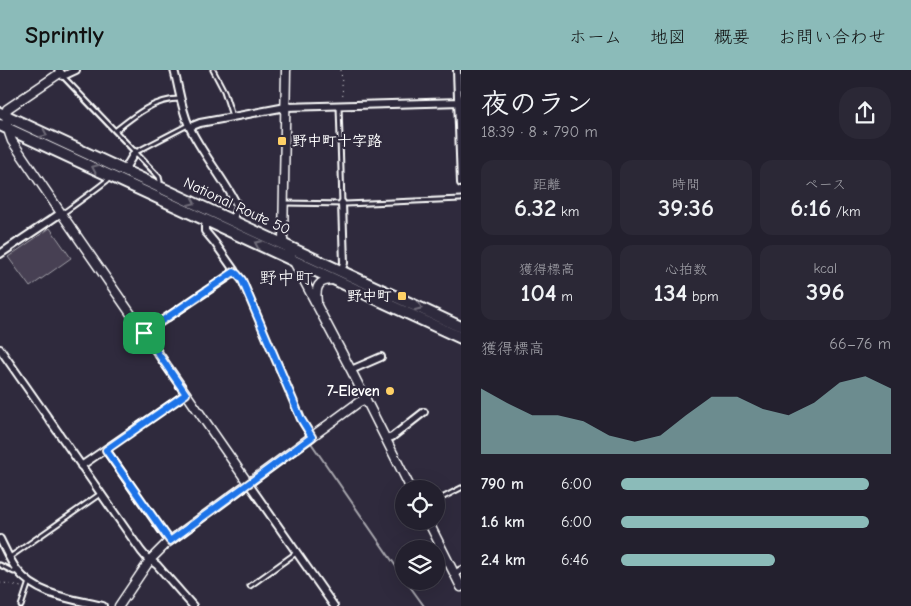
<!DOCTYPE html>
<html lang="ja">
<head>
<meta charset="utf-8">
<style>
  :root { --surface:#23202e; --page:#2b2836; --text:#f1f3f6; --muted:#a3a3aa; --line:#403e4a; --accent:#8bbbb9 }
  body { margin:0; font-family:"Comic Neue","Klee One",sans-serif; background:var(--page); color:var(--text); height:100vh; display:flex; flex-direction:column; font-size:19px; white-space:nowrap }
  * { box-sizing:border-box; margin:0 }
  p { font-size:16px; color:var(--muted) }
  .icon { flex:none; width:28px; height:28px; fill:none; stroke:currentColor; stroke-width:2; stroke-linecap:round; stroke-linejoin:round }
  .map { position:relative; flex:1; overflow:hidden }
  .sheet { display:flex; flex-direction:column; background:var(--surface); width:450px }
  .sheet>* { flex:none }
  .fabs { position:absolute; left:395px; top:410px; display:grid; gap:10px }
  .fabs a { display:grid; place-items:center; width:50px; height:50px; border-radius:50%; background:var(--surface); box-shadow:0 5px 20px #0002,0 0 0 1px var(--line); font-size:25px }
  .pin { position:absolute; display:grid; place-items:center; width:42px; height:42px; color:#fff; margin:-21px; border-radius:10px; box-shadow:0 2px 8px #0006 }
  .round { display:grid; place-items:center; flex:none; width:52px; height:52px; border-radius:20px; background:var(--page) }
  .overview { display:flex; align-items:center; justify-content:space-between; height:85px; padding:0 20px }
  h1 { font-size:28px; font-weight:800; line-height:38px }
  .stats { display:grid; grid-template-columns:repeat(3,1fr); gap:8px; height:85px; padding:5px 20px }
  .stats div { display:grid; align-content:center; border-radius:12px; background:var(--page); text-align:center }
  .stats b { font-size:25px; font-weight:800 }
  .stats small { font-size:14px; font-weight:400 }
  .stats p { font-size:14px }
  .chart { height:140px; padding:10px 20px }
  .chart p { display:flex; justify-content:space-between }
  .chart svg { width:100%; height:90px; margin-top:5px; fill:var(--accent); opacity:.7 }
  ul { padding:0 20px; list-style:none; font-size:16px }
  li { display:grid; grid-template-columns:80px 60px 1fr; align-items:center; height:38px }
  li i { height:12px; border-radius:6px; background:var(--accent) }
  header { display:flex; align-items:center; gap:30px; box-sizing:border-box; height:70px; padding:0 25px; background:var(--accent); color:#111 }
  header strong { font-size:24px }
  nav { display:flex; gap:28px; margin-inline-start:auto; font-size:18px }
  main { display:flex; flex:1; min-height:0 }
  .map>svg:first-child { display:block }
</style>
</head>
<body>
<header>
<strong>Sprintly</strong>
<nav><a>ホーム</a><a>地図</a><a>概要</a><a>お問い合わせ</a></nav>
</header>
<main>
<div class="map">
<svg width="461" height="536" viewBox="0 0 461 536">
  <rect width="100%" height="100%" fill="#2f2a3d"/>
  <filter id="ink" filterUnits="userSpaceOnUse"><feTurbulence type="fractalNoise" baseFrequency=".02" numOctaves="2"/><feDisplacementMap in="SourceGraphic" scale="10" xChannelSelector="R" yChannelSelector="G"/><feConvolveMatrix kernelMatrix="1 2 1 2 8 2 1 2 1" color-interpolation-filters="sRGB"/></filter>
  <g filter="url(#ink)">
    <path fill="#464152" stroke="#a2a0a8" d="M50,158L71,188L30,217L8,187Z"/>
    <g fill="none" stroke-linecap="round" stroke-linejoin="round">
      <path stroke="#a7a6ad" stroke-width="2" d="M60,7L153,105
        M238,209L241,215L300,355L307,366
        M309,370L404,508
        M406,511L424,536"/>
      <defs>
        <path id="service" d="M57,0L159,107L160,111L159,114
          M213,0L224,21L232,46
          M339,36L342,133
          M115,61C135,45 154,29 180,29
          M136,82L188,55
          M285,133L346,134L461,129
          M61,143L66,141C80,131 95,120 109,109
          M235,203L237,204L242,209L301,349L311,366
          M436,431L461,418
          M10,487L100,424
          M0,495L14,502L17,501
          M250,516L296,483
          M21,536L29,512"/>
        <path id="minor" d="M174,0C179,18 181,38 189,56C202,84 223,107 237,135V138L232,151
          M457,0L461,113
          M63,6L76,0
          M190,57L200,53L286,37L461,32
          M122,101L126,97L135,82
          M0,184L61,143
          M341,201L344,193L342,133
          M144,263L234,203V200L215,173L205,161V156L208,151
          M0,279L141,481L146,487L157,495L193,536
          M351,300L381,287
          M386,369L392,367L424,342
          M106,380L169,471
          M81,396L186,324
          M248,413L334,536
          M0,469C5,479 10,491 17,500C37,526 73,529 103,536
          M454,504L461,500"/>
        <path id="tertiary" d="M286,0L283,171L351,300L411,419
          M60,3L7,39C5,49 8,61 12,71L61,143L248,413
          M317,232C315,217 318,210 333,210
          M428,451L461,517
          M119,536L150,490L167,473L359,332L366,329"/>
        <path id="trunk" d="M0,43L461,257
          M0,55L461,268"/>
      </defs>
      <use href="#service" stroke="#fff" stroke-width="7"/>
      <use href="#minor" stroke="#fff" stroke-width="10"/>
      <use href="#tertiary" stroke="#fff" stroke-width="11"/>
      <use href="#trunk" stroke="#fff" stroke-width="14"/>
      <path stroke="#fff" stroke-width="1" stroke-dasharray="1 4" stroke-linecap="butt" d="M341,0L343,29
        M0,512L21,517"/>
      <use href="#service" stroke="#2f2a3d" stroke-width="3"/>
      <use href="#minor" stroke="#2f2a3d" stroke-width="6"/>
      <use href="#tertiary" stroke="#2f2a3d" stroke-width="8"/>
      <use href="#trunk" stroke="#2f2a3d" stroke-width="10"/>
    </g>
    <defs><path id="oneway-chevron" d="M-2-3.5L2.5 0L-2 3.5" fill="none" stroke-width="1.6" stroke-linecap="round" stroke-linejoin="round" transform="scale(1.25)"/></defs>
    <g stroke="#6d6a77">
      <use href="#oneway-chevron" transform="translate(44 64) rotate(25)"/>
      <use href="#oneway-chevron" transform="translate(95 98) rotate(-156)"/>
      <use href="#oneway-chevron" transform="translate(192 132) rotate(25)"/>
      <use href="#oneway-chevron" transform="translate(258 174) rotate(-156)"/>
      <use href="#oneway-chevron" transform="translate(419 237) rotate(25)"/>
    </g>
  </g>
  <g fill="none" stroke-linecap="round" stroke-linejoin="round" filter="url(#ink)">
    <defs>
      <path id="route" d="M234,202L237,204L242,210L301,349L312,367L170,471L106,380L186,324L144,263Z"/>
    </defs>
    <use href="#route" stroke="#fff" stroke-width="10"/>
    <use href="#route" stroke="#1a73e8" stroke-width="6"/>
  </g>
  <g fill="#ffd166" stroke="#2f2a3d" stroke-width="2">
    <rect x="277" y="66" width="10" height="10" rx="2.5"/>
    <rect x="397" y="221" width="10" height="10" rx="2.5"/>
    <circle cx="390" cy="321" r="5"/>
  </g>
  <g text-anchor="middle" dominant-baseline="central" stroke-width="4.5" stroke-linejoin="round" paint-order="stroke">
    <g font-size="15" font-weight="bold" fill="#fff" stroke="#2f2a3d" text-anchor="end">
      <text x="292" y="71" text-anchor="start">野中町十字路</text>
      <text x="392" y="226">野中町</text>
      <text x="380" y="321">7-Eleven</text>
    </g>
    <g font-size="15" fill="#fff" stroke="#2f2a3d">
      <text transform="translate(237 136) rotate(25)">National Route 50</text>
    </g>
    <g font-size="18" fill="#fff" stroke="#2f2a3d">
      <text x="286" y="208">野中町</text>
    </g>
  </g>
</svg>
<div class="fabs">
<a><svg class="icon" aria-label="locate" viewBox="0 0 24 24"><circle cx="12" cy="12" r="6"/><path d="M12 2v4M12 18v4M2 12h4M18 12h4"/></svg></a>
<a><svg class="icon" aria-label="layers" viewBox="0 0 24 24"><path d="M12 4l9 5-9 5-9-5zM3 14l9 5 9-5"/></svg></a>
</div>
<div class="pin" style="left:144px;top:263px;background:#1e9e55"><svg class="icon" aria-label="arrive" viewBox="0 0 24 24"><path d="M6 21V4h12l-3 4 3 4H6"/></svg></div>
</div>
<section class="sheet">
<div class="overview"><div><h1>夜のラン</h1><p>18:39 · 8 × 790 m</p></div><a class="round"><svg class="icon" aria-label="share" viewBox="0 0 24 24"><path d="M12 15V3M7 8l5-5 5 5M5 13v7h14v-7"/></svg></a></div>
<div class="stats">
<div><p>距離</p><b>6.32<small> km</small></b></div>
<div><p>時間</p><b>39:36</b></div>
<div><p>ペース</p><b>6:16<small> /km</small></b></div>
</div>
<div class="stats">
<div><p>獲得標高</p><b>104<small> m</small></b></div>
<div><p>心拍数</p><b>134<small> bpm</small></b></div>
<div><p>kcal</p><b>396</b></div>
</div>
<div class="chart"><p><span>獲得標高</span>66–76 m</p>
<svg viewBox="0 0 160 44" preserveAspectRatio="none"><path d="M0 44V12L10 19L20 25L30 25L40 28L50 35L60 38L70 35L80 25L90 16L100 16L110 22L120 25L130 19L140 9L150 6L160 12V44z"/></svg>
</div>
<ul>
<li><b>790 m</b>6:00<i style="width:92%"></i></li>
<li><b>1.6 km</b>6:00<i style="width:92%"></i></li>
<li><b>2.4 km</b>6:46<i style="width:57%"></i></li>
</ul>
</section>
</main>
</body>
</html>
